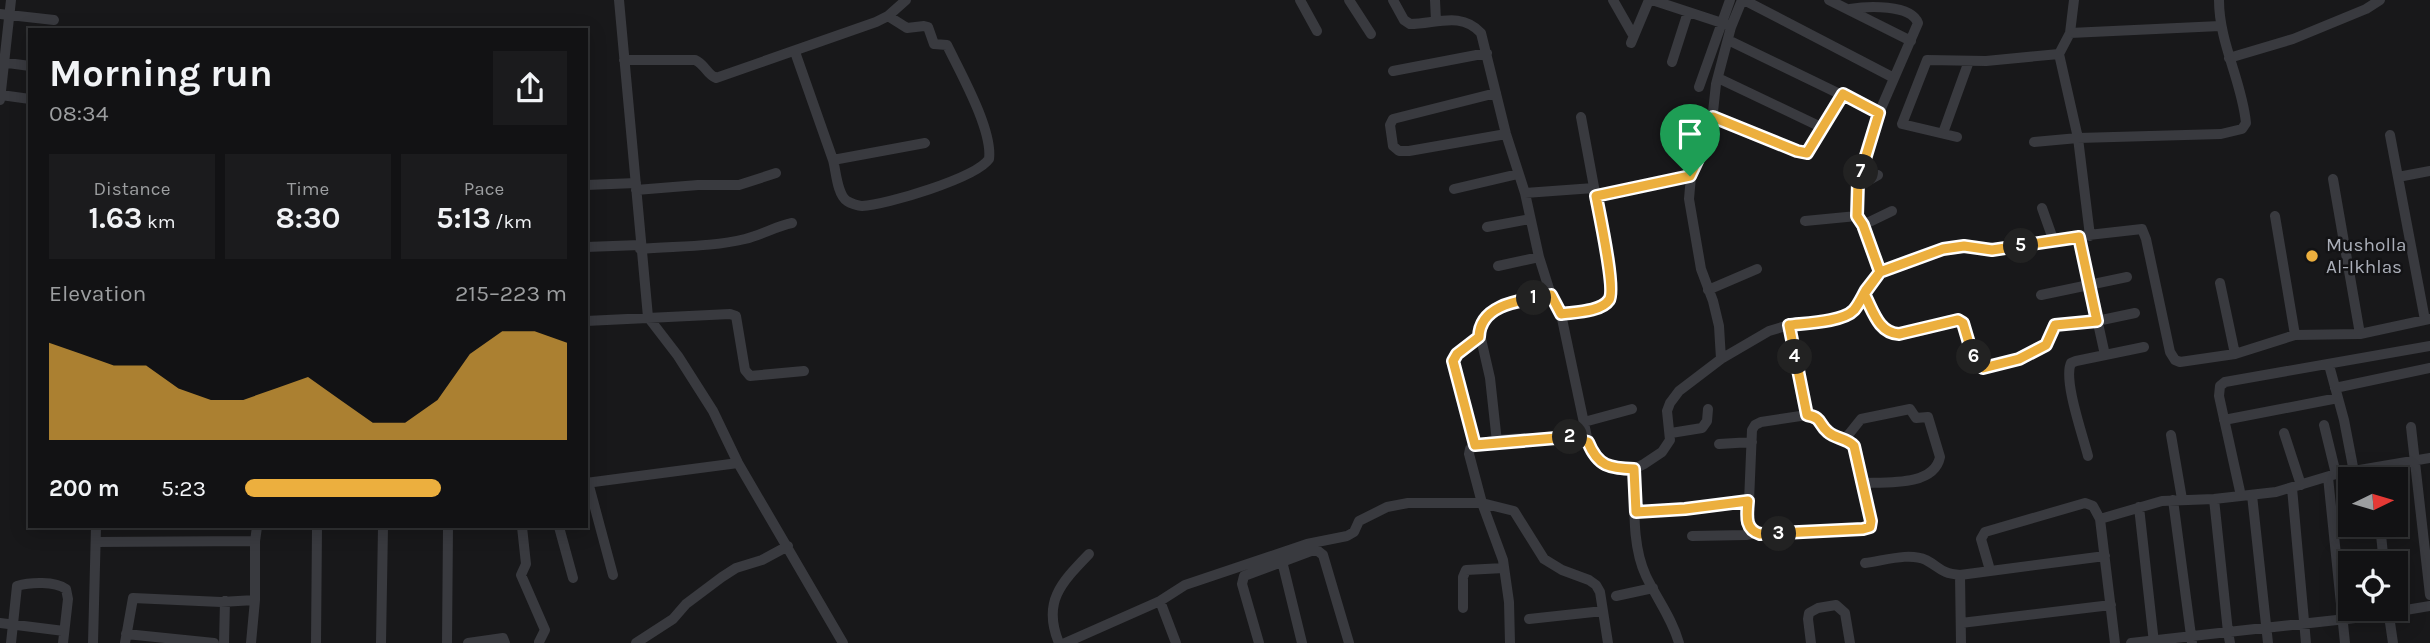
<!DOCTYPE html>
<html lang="en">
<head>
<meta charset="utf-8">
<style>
  :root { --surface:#121214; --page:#1b1b1d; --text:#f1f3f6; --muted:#9c9ea0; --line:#313234; --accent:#ecaf3e }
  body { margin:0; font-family:Karla,sans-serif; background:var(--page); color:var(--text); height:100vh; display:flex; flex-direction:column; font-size:26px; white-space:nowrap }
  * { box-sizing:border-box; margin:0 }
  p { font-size:23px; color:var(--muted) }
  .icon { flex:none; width:38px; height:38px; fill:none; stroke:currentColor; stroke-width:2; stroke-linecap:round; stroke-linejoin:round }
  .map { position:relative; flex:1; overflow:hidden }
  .panel { position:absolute; left:28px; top:28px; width:560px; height:500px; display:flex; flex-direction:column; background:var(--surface); border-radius:0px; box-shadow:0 4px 18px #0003,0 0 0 2px var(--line) }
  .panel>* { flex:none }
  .needle { width:46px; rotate:85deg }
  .tools { position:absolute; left:2338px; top:467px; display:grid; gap:14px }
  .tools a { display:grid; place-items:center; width:70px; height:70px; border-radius:0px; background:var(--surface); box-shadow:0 4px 18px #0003,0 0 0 2px var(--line); font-size:35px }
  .pin { position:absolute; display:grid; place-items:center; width:60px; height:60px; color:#fff; margin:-72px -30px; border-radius:50% 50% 50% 0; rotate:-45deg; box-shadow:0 0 7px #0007 }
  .pin .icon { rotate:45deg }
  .km { position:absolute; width:35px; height:35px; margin:-18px; border-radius:50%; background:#222; color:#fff; font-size:19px; line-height:35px; text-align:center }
  .round { display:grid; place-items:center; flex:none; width:74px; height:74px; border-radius:0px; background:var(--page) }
  .summary { display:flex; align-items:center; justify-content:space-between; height:119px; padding:0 21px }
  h1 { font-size:38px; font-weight:700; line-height:52px }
  .figures { display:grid; grid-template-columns:repeat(3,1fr); gap:10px; height:119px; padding:7px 21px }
  .figures div { display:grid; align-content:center; border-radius:0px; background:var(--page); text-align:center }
  .figures b { font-size:30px; font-weight:700 }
  .figures small { font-size:19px; font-weight:400 }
  .figures p { font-size:19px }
  .chart { height:196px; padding:14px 21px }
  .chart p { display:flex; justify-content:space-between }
  .chart svg { width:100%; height:126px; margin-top:7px; fill:var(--accent); opacity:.7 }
  ul { padding:0 21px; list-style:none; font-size:23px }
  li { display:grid; grid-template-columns:112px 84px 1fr; align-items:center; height:52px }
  li i { height:18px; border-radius:9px; background:var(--accent) }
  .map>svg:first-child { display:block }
</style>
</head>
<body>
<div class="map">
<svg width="2430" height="643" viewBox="0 0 2430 643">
  <rect width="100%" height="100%" fill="#18181a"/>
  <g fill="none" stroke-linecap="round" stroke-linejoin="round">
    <path stroke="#393a3f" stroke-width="10" d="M619,0L648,317L678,356L713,411L738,463L843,643
      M1300,0L1317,31
      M1349,0L1371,34
      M1393,0L1404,20L1410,24C1436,24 1461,11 1481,33L1506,134L1525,193L1539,257L1551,295L1561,314L1588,442L1593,452L1601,461L1611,467L1634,469L1644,464L1662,452L1670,440L1667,411L1670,403L1679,391L1721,359L1769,331L1789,325L1844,317L1850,313L1880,272L1943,249L1963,246L1981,250L2004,249L2053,239L2142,229L2146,239L2170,352L2175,360L2180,362L2235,354L2295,335L2360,334L2430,319
      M1435,0L1436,21
      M1613,0L1633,35
      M1652,0L1725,24
      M1744,0L1894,78
      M1829,0L1911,41
      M2074,0L2070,33L2059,54L2078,138L2090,236
      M1850,9C1867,6 1911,4 1918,23L1879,113
      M0,14L54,20
      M2070,33L2220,26
      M1728,40L1879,113L1858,182L1857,216L1863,225L1880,272
      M1631,43L1649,0
      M795,52L833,160L925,143
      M2229,58L2293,39L2366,9L2380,0
      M624,60H695C705,64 707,75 716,78L876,22L888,16L906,0
      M0,62L30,66
      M1672,62L1688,12
      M1393,71L1487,53
      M1718,78L1823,128L1843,94
      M1699,87L1730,0
      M1496,93L1393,119L1390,125L1393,146L1399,151H1409L1506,134
      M1,95L30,99
      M0,100L11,0
      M1713,117L1804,153L1810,150L1822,128
      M1943,133L1969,61
      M2390,135L2425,320
      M1957,137L1902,124L1927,60L1986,61L2059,54
      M2034,142L2078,138L2221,134L2242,129L2246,123C2242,81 2219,43 2219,0
      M833,160C836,170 837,195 847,201C850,203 858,206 862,206C886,205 976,178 989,159C993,130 960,72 947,45L934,44L928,27L924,26L907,28L888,16
      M2398,177L2430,171
      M2333,179L2360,334
      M586,185L636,183
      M1858,186L1878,175
      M1454,189L1518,174
      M636,190L698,185H739L776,173
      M1525,193L1594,188
      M1596,196L1691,176
      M2042,208L2053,239
      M2275,216L2295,335
      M1805,221L1857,216
      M1863,225L1892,211
      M1487,227L1530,219
      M2079,237L2105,355
      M586,247L640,245
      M640,249C675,246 712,247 745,239C762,235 776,226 792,223
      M1498,266L1539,257
      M2220,283L2235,354
      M1708,290L1757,269
      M1864,294C1869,304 1874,319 1882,328C1893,342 1936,327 1951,321L1958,320L1963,323L1974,360L1983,368L2019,359L2046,345L2052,329L2057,324L2097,321L2135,313
      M2041,295L2127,277
      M1561,314L1601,306L1610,298L1607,257L1581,117
      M586,321L730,314L736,316L745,370L750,376L804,371
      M1789,325L1807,415C1820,417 1819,424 1828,432C1836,439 1847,438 1854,446L1870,517V527L1766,534L1755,533L1748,526L1752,430L1755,425L1761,422L1807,415
      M1721,359L1719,326L1713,301L1701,269L1689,199L1691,176L1712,121L1716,84L1731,27L1742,0
      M2329,365L2344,420L2354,472
      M2335,388L2430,368
      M2224,420L2338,398
      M1584,422L1632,409
      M2324,425L2336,474
      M2411,427L2430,595
      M1671,433L1702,428L1707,421L1708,409
      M2284,433L2301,485
      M2171,435L2182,499
      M1845,439L1861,419L1910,409L1916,418L1928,417L1940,457C1934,487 1885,482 1862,483
      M1497,442L1490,378L1479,330C1490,301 1525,300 1551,295
      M1719,444L1752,442
      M1475,445L1453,361L1457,354L1479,336
      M2088,456C2083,436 2063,380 2071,363L2076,361L2144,347
      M1634,469C1635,503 1631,544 1646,576C1657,599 1672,618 1679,643
      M2328,477L2345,643
      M588,482L613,575
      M586,483L738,463
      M2292,488L2306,643
      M2252,495L2268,643
      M2241,496L2219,396L2220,386L2225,382L2430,346
      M2214,499L2228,632L2364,617L2430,606
      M2173,500L2192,643
      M1482,503L1514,511L1544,559L1562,570L1589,580L1596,585L1600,592L1608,643
      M1482,503L1503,560L1509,602L1510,643
      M2139,507L2154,643
      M1636,512L1685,509L1748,501
      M2380,525L2384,564
      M522,527L526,564L521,575L545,630L539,642
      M559,527L573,578
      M1692,536L1746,535L1755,533
      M96,542L255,541
      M1281,557L1302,643
      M1865,563C1883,561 1909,552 1926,560C1941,568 1940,573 1960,575L2105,556
      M1990,570L1981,539L1985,532L2085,503L2093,506L2100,519
      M1960,575L1961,643
      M1616,596L1653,588
      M1160,601L1176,643
      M1463,608V577L1466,570L1504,568
      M2388,609L2393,643
      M1529,619L1603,611
      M0,623L64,631
      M1961,623L2111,605
      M126,634L214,643
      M11,643L17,586C30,582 55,581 66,589L68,599L63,643
      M93,643L96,527
      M125,643L133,598L221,602L255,600
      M224,643L225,601
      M251,643L255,600V541L257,527
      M316,643L317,527
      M381,643L383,527
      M447,643L448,527
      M468,643L503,638L505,643
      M636,643L673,619L686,604L722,577L736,568L762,560L788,546
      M1059,643C1042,602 1061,583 1089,554
      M1065,643L1160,601L1185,585L1307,544L1347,536L1354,532L1359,521L1387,507L1408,503H1482L1469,454L1470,449L1475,445C1497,438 1567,434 1588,442
      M1259,643L1242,584L1244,576L1311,551H1318L1323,555L1349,643
      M1811,643L1808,619L1809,613L1818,608L1836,605L1845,613L1850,643
      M2115,643L2100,519L2162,501L2214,499L2276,492L2336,474L2430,458
      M2131,643L2228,632L2230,643"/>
  </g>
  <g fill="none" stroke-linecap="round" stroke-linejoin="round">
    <defs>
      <path id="route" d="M1690,176L1596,196C1599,212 1616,290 1609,300C1601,312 1574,312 1561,314L1551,295C1526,300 1480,302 1479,337L1457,354L1453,361L1475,445L1568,437L1588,442C1598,467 1610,468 1634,469L1636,512L1685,509L1748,501C1747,515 1744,529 1760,534L1863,529L1870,527L1871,521L1854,446C1847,438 1836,439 1828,432C1818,424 1823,418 1807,415L1789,325C1805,323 1843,322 1854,310C1859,304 1862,297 1866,290L1880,272L1943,249L1964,246L1992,250L2079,237L2097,321L2055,325L2046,345L2019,359L1983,368L1974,360L1963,323L1958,320L1899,334C1878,333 1873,310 1864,294L1880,272L1863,225L1857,216L1858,182L1879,113L1843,94L1807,153L1797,151L1713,117L1706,142L1690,176"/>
    </defs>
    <use href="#route" stroke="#fff" stroke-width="14"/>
    <use href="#route" stroke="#ecaf3e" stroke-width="9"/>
  </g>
  <circle fill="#ecaf3e" stroke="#131315" stroke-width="2.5" cx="2312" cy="256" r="7"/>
  <g text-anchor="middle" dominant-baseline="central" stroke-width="5" stroke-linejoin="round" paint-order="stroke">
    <g font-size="19" fill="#abafb9" stroke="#131315" text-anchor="start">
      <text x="2326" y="245">Musholla<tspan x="2326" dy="22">Al-Ikhlas</tspan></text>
    </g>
  </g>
</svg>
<div class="tools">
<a><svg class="needle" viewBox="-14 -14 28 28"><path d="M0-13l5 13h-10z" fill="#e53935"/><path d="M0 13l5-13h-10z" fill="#9c9ea0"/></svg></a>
<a><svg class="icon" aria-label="locate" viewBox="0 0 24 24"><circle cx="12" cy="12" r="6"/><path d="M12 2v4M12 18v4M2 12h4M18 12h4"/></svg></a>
</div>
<div class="pin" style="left:1690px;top:176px;background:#1e9e55"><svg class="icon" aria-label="arrive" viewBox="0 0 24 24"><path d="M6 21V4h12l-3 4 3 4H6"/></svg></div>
<b class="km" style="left:1534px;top:298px">1</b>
<b class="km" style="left:1570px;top:437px">2</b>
<b class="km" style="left:1779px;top:534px">3</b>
<b class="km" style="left:1795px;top:357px">4</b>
<b class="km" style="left:2021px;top:246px">5</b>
<b class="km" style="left:1974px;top:357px">6</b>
<b class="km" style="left:1861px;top:172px">7</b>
<section class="panel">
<div class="summary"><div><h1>Morning run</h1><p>08:34</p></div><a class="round"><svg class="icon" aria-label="share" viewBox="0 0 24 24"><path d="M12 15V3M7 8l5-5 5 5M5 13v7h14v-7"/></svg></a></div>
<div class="figures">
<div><p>Distance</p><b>1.63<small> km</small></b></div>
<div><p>Time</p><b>8:30</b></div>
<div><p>Pace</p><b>5:13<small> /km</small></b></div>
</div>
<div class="chart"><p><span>Elevation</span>215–223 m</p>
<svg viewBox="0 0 160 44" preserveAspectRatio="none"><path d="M0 44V10L10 14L20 18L30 18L40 26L50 30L60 30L70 26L80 22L90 30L100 38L110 38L120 30L130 14L140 6L150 6L160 10V44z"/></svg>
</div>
<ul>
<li><b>200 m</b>5:23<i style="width:61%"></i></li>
</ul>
</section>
</div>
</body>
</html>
